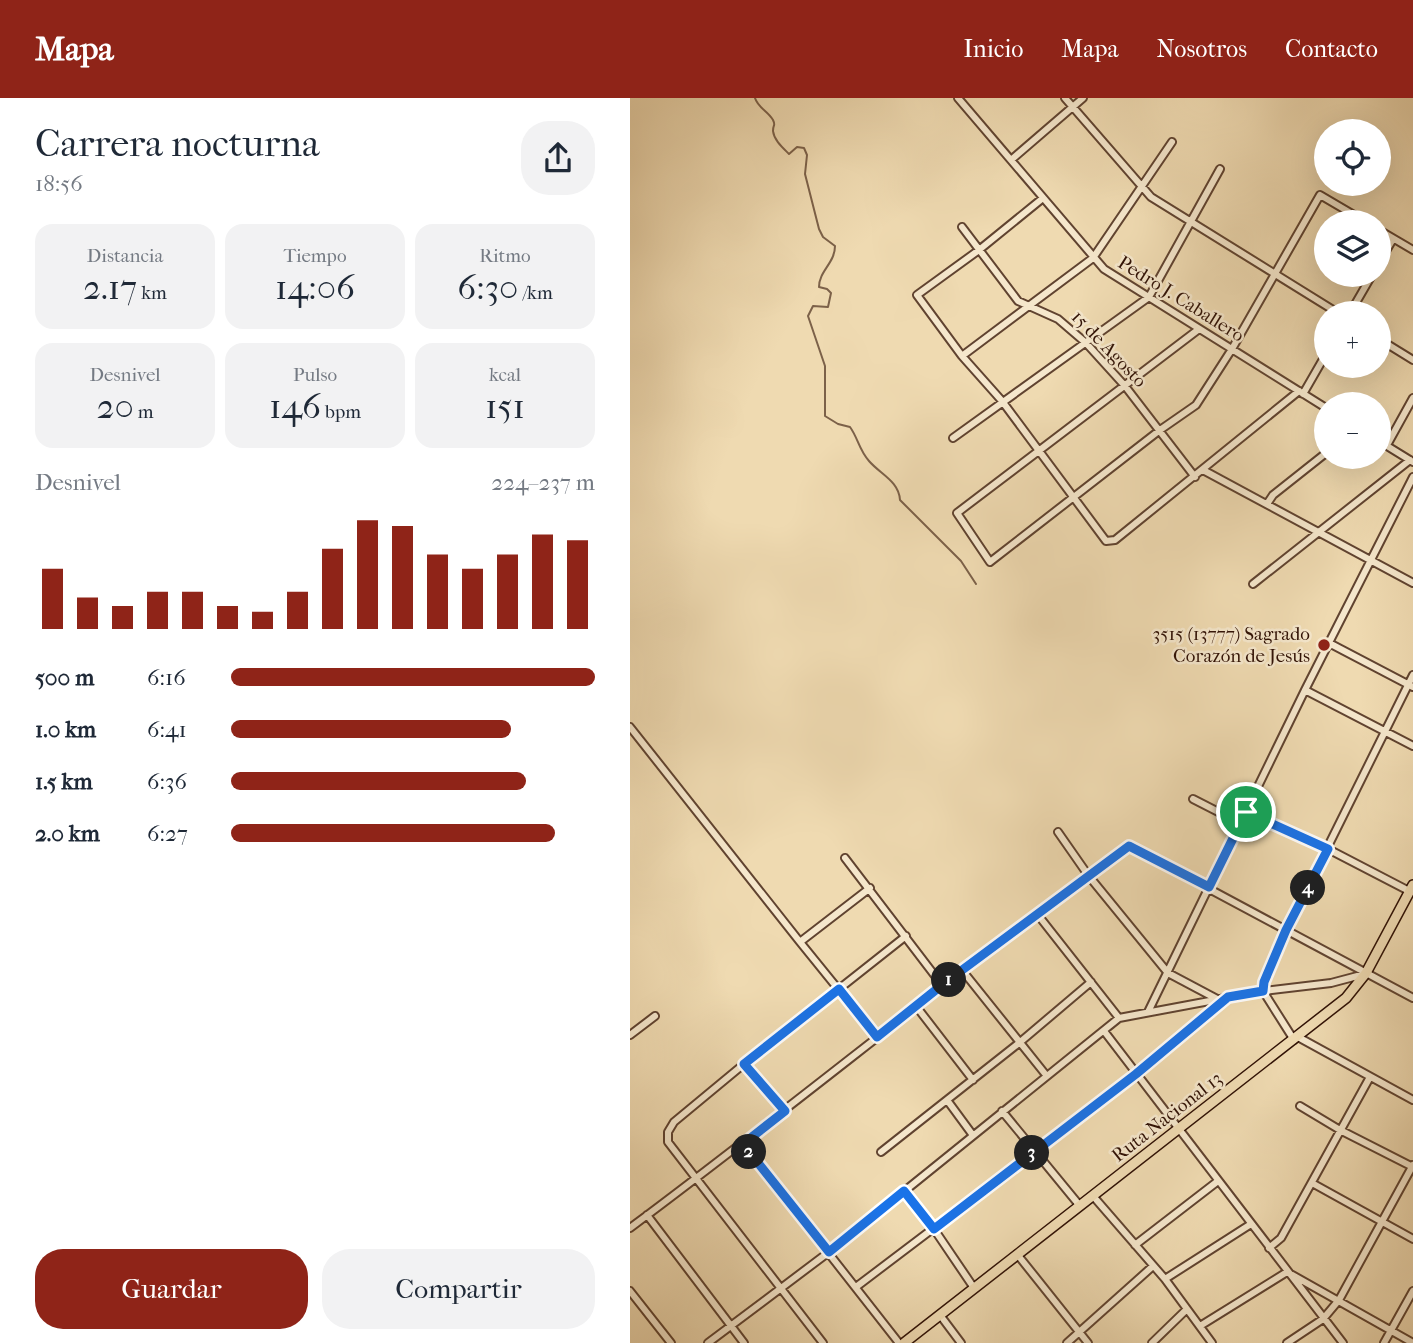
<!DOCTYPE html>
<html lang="es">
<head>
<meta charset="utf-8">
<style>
  :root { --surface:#fff; --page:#f2f2f3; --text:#1f2937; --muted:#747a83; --accent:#8f2418 }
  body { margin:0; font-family:"IM FELL French Canon",serif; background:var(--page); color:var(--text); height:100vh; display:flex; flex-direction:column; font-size:26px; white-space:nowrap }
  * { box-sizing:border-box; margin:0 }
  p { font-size:23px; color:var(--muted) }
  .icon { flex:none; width:38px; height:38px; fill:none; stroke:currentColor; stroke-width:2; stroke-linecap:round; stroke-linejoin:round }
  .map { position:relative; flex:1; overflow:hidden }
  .sheet { display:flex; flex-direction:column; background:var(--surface); width:630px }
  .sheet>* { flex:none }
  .controls { position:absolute; left:684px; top:21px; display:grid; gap:14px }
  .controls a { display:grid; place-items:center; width:77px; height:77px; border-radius:50%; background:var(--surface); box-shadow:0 7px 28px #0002; font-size:35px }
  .pin { position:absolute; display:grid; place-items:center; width:60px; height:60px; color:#fff; margin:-30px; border:4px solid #fff; border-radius:50%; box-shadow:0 2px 7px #0007 }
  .km { position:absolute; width:35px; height:35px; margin:-18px; border-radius:50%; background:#222; color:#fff; font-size:19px; line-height:35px; text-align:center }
  .round { display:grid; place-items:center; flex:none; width:74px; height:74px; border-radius:28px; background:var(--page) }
  .summary { display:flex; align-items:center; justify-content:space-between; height:119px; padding:0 35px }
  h1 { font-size:38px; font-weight:600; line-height:52px }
  .metrics { display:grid; grid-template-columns:repeat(3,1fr); gap:10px; height:119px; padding:7px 35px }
  .metrics div { display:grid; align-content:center; border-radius:18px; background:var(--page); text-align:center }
  .metrics b { font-size:35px; font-weight:600 }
  .metrics small { font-size:19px; font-weight:400 }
  .metrics p { font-size:19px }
  .chart { height:196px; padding:14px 35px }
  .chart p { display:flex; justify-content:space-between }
  .chart svg { width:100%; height:126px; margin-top:7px; stroke:var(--accent); stroke-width:6 }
  .primary-button { display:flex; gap:14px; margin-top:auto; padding:14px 35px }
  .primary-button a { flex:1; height:80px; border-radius:28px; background:var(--accent); color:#fff; font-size:28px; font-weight:600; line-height:80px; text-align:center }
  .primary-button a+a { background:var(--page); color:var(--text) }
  ul { padding:0 35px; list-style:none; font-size:23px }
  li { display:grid; grid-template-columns:112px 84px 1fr; align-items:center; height:52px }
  li i { height:18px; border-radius:9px; background:var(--accent) }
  header { display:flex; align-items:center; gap:42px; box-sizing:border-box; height:98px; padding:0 35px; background:var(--accent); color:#fff }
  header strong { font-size:33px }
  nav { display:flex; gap:38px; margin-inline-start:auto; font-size:24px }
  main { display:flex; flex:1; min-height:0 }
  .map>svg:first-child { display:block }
</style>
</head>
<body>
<header>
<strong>Mapa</strong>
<nav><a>Inicio</a><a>Mapa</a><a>Nosotros</a><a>Contacto</a></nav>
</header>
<main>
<section class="sheet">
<div class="summary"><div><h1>Carrera nocturna</h1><p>18:56</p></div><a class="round"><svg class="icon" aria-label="share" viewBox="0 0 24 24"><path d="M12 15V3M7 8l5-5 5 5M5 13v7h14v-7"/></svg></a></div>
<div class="metrics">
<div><p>Distancia</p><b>2.17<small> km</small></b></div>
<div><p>Tiempo</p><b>14:06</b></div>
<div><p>Ritmo</p><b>6:30<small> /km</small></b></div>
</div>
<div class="metrics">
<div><p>Desnivel</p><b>20<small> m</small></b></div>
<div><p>Pulso</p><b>146<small> bpm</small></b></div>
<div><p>kcal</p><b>151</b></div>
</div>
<div class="chart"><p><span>Desnivel</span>224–237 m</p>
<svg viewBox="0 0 160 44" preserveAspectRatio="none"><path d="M5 44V23M15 44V33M25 44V36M35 44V31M45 44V31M55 44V36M65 44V38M75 44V31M85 44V16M95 44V6M105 44V8M115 44V18M125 44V23M135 44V18M145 44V11M155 44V13"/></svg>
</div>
<ul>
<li><b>500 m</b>6:16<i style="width:100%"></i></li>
<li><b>1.0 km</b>6:41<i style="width:77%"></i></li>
<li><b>1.5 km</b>6:36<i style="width:81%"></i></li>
<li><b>2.0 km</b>6:27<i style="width:89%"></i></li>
</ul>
<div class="primary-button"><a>Guardar</a><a>Compartir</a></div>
</section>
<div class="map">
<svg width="783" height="1245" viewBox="0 0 783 1245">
  <rect width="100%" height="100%" fill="#efdab1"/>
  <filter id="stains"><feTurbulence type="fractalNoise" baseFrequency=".00286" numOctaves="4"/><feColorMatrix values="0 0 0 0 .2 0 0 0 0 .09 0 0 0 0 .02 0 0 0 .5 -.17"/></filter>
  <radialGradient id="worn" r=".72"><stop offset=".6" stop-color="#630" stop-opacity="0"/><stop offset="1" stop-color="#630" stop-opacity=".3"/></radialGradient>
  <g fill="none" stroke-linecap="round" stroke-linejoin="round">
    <path stroke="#7c6149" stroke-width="2" d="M125,0C128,10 138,13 143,22C146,28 143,26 143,33C144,42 152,49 159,56L167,49L174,50L177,57L175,76L189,131L193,139L205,148C205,165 189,173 189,189L197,191L201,195L198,209L183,208L178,218L195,268V318L208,326L220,329C228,340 229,352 239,363C250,376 269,383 270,402L331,463L346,486"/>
    <defs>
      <path id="minor" d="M328,0L474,171L696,310
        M435,0L521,99L708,215
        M381,62L453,0
        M413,100L349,152L287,197L332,258L463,160L542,44
        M332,129L388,203L428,221L456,245L495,288L565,379
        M749,132L783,152
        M749,165L763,141
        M720,215L742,177
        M569,231L327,415L360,464L530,332L566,307L602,251L690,97L736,124
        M749,241L783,262
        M332,258L372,303L476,443L485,442L669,293
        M673,296L696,256
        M323,340L519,199L590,71
        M749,343L783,364
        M757,347L783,300
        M573,372L783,485
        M637,406L643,397L696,355
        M623,486L780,362
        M699,545L783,589
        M675,592L783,648
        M0,629L170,844L247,939
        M563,701L610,725
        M616,714L698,751L781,794
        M428,734L458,777L538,875L587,901
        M215,760L312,887
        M408,817L489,920
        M170,844L240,790
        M332,872L416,977
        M286,908L343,982
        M518,914L675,592L783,379
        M474,933L713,1245
        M0,937L25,918
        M668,939L783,1002
        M664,942L633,893L634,884L656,833L783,577
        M114,966L276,838
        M317,1002L342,1036
        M670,1008L710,1032L783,1069
        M155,1013L114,966L44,1024L38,1034V1044L193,1245
        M372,1013L450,1108
        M113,1046L269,1245
        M251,1054L389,945L461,884
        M682,1085L783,1141
        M274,1093L304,1131L344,1190
        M463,1098L535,1181L582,1245
        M17,1117L114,1245
        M0,1130C168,1005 329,871 499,748L783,900
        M505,1147L588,1083
        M639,1150L651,1140L740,979
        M387,1156L458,1245
        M535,1181L621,1126
        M226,1189L507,976L597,900
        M0,1193L41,1245
        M310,1217L331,1245
        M570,1228L657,1174L783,1245
        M78,1245L199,1154L489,920L633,893L701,885L735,876
        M437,1245L523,1168
        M522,1245L557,1211
        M657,1245L693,1221L709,1202L783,1067
        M754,1245L783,1193"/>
      <path id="highway" d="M274,1245L716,900L736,875L783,787"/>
    </defs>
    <use href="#minor" stroke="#604330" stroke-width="10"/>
    <use href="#highway" stroke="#301105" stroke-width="12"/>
    <use href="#minor" stroke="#f5e7cc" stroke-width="6"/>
    <use href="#highway" stroke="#efdab1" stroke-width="9"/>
  </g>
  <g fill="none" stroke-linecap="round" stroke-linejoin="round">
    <defs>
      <path id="route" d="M616,714L698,751L656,832L634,884L633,893L598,899L506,976L304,1131L274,1093L199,1154L113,1046L155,1013L114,966L209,891L247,939L312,887L499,748L579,789Z"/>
    </defs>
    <use href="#route" stroke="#fff" stroke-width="14"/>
    <use href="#route" stroke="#1a73e8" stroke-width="9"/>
  </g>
  <circle fill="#8f2418" stroke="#f5e7cc" stroke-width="2.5" cx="694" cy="547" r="7"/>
  <g text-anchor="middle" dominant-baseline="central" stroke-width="5" stroke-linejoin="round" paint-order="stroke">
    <g font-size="19" fill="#301105" stroke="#f5e7cc">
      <text transform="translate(551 201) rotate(32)">Pedro J. Caballero</text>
      <text transform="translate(479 251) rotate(46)">15 de Agosto</text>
      <text transform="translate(537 1019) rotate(-38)">Ruta Nacional 13</text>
    </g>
    <g font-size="19" fill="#301105" stroke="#f5e7cc" text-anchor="end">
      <text x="680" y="536">3515 (13777) Sagrado<tspan x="680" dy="22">Corazón de Jesús</tspan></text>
    </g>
  </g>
  <rect width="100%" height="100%" filter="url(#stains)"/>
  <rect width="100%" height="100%" fill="url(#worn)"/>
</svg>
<div class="controls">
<a><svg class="icon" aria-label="locate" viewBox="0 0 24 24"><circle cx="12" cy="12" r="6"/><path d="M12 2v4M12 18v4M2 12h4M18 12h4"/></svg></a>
<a><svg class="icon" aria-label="layers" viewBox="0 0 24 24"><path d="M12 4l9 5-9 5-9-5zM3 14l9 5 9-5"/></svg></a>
<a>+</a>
<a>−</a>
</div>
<div class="pin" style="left:616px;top:714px;background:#1e9e55"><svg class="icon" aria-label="arrive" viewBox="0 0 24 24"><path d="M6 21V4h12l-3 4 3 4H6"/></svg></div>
<b class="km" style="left:319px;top:882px">1</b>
<b class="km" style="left:119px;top:1054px">2</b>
<b class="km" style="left:402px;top:1055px">3</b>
<b class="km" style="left:678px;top:790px">4</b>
</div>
</main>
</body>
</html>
